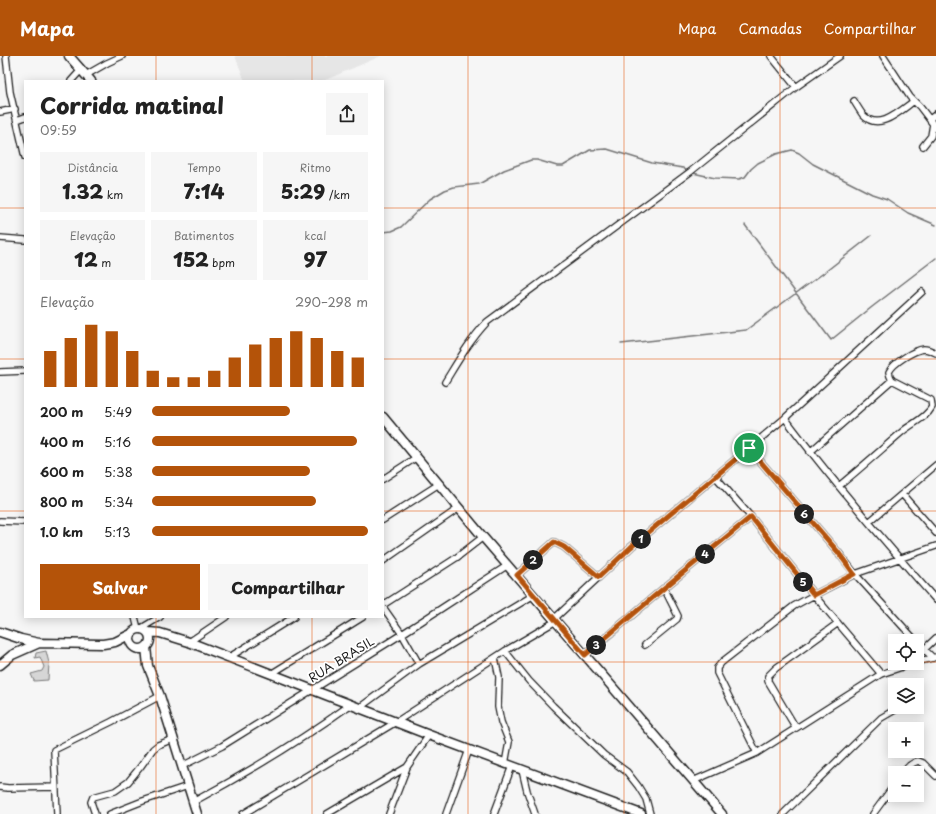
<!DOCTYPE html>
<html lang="pt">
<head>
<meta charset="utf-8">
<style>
  :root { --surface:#fff; --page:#f6f6f6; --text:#222; --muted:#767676; --accent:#b45309 }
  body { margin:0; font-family:"Playpen Sans",sans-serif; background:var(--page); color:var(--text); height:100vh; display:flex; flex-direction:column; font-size:15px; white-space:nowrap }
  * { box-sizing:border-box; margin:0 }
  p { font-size:13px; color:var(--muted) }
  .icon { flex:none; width:22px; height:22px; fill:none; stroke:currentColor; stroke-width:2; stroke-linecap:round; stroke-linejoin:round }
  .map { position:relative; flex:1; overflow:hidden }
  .drawer { position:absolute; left:24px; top:24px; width:360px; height:538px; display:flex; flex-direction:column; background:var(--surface); border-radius:0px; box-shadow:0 2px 10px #0003 }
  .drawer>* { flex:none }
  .buttons { position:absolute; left:888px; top:578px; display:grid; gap:8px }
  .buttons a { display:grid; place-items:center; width:36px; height:36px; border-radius:0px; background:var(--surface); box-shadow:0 2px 10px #0003; font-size:20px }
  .pin { position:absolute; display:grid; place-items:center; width:34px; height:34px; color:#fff; margin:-17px; border:2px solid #fff; border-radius:50%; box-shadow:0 1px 4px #0007 }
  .km { position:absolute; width:20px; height:20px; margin:-10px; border-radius:50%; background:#222; color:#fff; font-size:11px; line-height:20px; text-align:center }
  .round { display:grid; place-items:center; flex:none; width:42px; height:42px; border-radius:0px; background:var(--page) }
  .head { display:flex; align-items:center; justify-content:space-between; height:68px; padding:0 16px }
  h1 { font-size:22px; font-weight:800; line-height:30px }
  .metrics { display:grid; grid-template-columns:repeat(3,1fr); gap:6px; height:68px; padding:4px 16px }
  .metrics div { display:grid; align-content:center; border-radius:0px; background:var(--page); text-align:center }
  .metrics b { font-size:20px; font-weight:800 }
  .metrics small { font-size:11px; font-weight:400 }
  .metrics p { font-size:11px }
  .chart { height:112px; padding:8px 16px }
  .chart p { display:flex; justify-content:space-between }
  .chart svg { width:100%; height:72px; margin-top:4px; stroke:var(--accent); stroke-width:6 }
  .action { display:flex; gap:8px; margin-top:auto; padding:8px 16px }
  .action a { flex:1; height:46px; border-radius:0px; background:var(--accent); color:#fff; font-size:16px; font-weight:800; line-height:46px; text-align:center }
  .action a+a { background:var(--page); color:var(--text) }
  ul { padding:0 16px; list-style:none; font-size:13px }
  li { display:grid; grid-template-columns:64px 48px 1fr; align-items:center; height:30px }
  li i { height:10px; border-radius:5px; background:var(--accent) }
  header { display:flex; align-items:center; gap:24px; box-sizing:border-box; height:56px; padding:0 20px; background:var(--accent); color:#fff }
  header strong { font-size:19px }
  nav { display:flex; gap:22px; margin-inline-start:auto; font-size:14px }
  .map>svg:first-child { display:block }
</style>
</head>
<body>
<header>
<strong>Mapa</strong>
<nav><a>Mapa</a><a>Camadas</a><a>Compartilhar</a></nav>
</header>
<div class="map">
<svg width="936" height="758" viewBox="0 0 936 758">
  <rect width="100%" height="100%" fill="#f6f6f6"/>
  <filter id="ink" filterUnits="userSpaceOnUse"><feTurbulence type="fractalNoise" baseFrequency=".025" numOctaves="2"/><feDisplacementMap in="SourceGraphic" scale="8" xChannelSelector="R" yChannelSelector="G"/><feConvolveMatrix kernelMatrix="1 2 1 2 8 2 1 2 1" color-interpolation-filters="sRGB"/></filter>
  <g filter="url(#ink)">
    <path fill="#e6e6e6" d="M235,0H381L323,25H245Z"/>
    <path fill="#d6d6d6" stroke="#797979" d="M46,595L49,607L48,624L34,625L31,618L42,615L44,611L40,601L35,602L36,597Z"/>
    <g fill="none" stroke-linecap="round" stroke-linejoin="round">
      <path stroke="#727272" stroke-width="1.5" d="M95,24L96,25
        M693,117L715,122L739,123L745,121L751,113L758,107L776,98L792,94L799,97L813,108L872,138L887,143L908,157L936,169
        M745,169L831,284L872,251L936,202
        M383,176L392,175L401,171L430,143L445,134L454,131L479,128L504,114L531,104H537L557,110H563L590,94L607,93L652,107L683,112L689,116
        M621,288L746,274L825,216L871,180"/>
      <defs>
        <path id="street" d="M6,0L10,36L25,101
          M771,0L796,31
          M883,0L910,41L920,51L936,72
          M86,19L107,7L122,0
          M71,25L81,14
          M854,45C857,50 860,55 863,59C879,76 900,55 914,45
          M0,56L15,53
          M930,63L936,58
          M17,64L25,61
          M923,90L931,80L933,68
          M0,182L25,184
          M0,316L25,315
          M445,326C458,305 470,284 487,266L690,116L796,31L840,0
          M785,362C832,425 884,485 936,544
          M749,392L838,496L855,518L916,585
          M810,396L892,324
          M383,423L417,401
          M839,430C861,412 882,393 903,375C913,367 926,362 932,351L931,344L892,324L890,320L889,316C893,307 914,294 924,293C928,293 932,295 936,297
          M902,438L936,477
          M751,461L814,539L881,618
          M383,464L439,428
          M0,465L25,466
          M869,466L936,409
          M383,505L459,452
          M517,519L554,486L564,491L599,521
          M383,549L456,502L483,481
          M383,551L402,578L419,608
          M135,561L138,573
          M554,563L631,491L785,362L922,236
          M140,573L160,561
          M189,586L226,561
          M917,586L933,602
          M645,589L677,563L678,560L664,532
          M505,595L529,625L553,650L604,699L627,716L638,730L646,743L650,758
          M585,599L664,532L751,461L715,420
          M917,600L936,582
          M228,602L294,561
          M495,602L499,621L498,651L501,666L509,686L505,708
          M917,606L936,601
          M271,618L363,561
          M359,652L419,608L534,539
          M796,672L768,625V620L776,612L838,567
          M757,697L717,617V612L722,606L794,550L814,539L855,518L936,490
          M182,710L222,690L402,578L508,509
          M522,714L527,735L535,758
          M903,717C907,711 911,707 918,705L923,707L936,720
          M693,725L757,697L881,618L914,607
          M0,731L8,732L55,731
          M193,746C247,717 300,685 350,649
          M57,758L54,694L111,666L160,640
          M95,758L91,746L93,741L115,735L128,726L141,710L153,693L158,689L173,683
          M110,758L143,745L188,730
          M243,758L396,666L505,595L556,565
          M327,758L407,711
          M389,758L407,711L429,679
          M446,758L469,694
          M494,758L512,710
          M783,758L881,662L900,651
          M873,758L895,728"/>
        <path id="secondary" d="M69,0L91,25
          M383,361L483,481L722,758
          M130 583a10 10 0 1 1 20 0a10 10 0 1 1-20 0Z
          M0,576L21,583L39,587L103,588L115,586L131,578
          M148,576L160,577L189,586L429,679L641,758
          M146,591L148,610L160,640L197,758
          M0,609L12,599L39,587"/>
      </defs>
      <use href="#street" stroke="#1c1c1c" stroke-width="8"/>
      <use href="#secondary" stroke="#1c1c1c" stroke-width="11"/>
      <use href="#street" stroke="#fff" stroke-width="5.5"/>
      <use href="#secondary" stroke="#fff" stroke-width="8"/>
    </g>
  </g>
  <g fill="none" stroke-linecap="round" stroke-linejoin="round" filter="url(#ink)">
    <defs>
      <path id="route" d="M749,392L838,496L854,518L814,539L751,461L664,532L585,599L517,519L554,486L564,491L599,521L631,491Z"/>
    </defs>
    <use href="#route" stroke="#fff" stroke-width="8"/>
    <use href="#route" stroke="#b45309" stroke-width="5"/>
  </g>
  <path fill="none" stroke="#e8590c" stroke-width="1" stroke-opacity="0.55" d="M156,0V25M312,0V25M468,0V758M624,0V758M780,0V758M0,152H25M383,152H936M0,303H25M383,303H936M0,455H25M383,455H936M156,561V758M312,561V758M0,606H895M917,606H936"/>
  <g text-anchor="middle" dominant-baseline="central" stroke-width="3.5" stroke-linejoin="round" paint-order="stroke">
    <g font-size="12" fill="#1c1c1c" stroke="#fff">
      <text transform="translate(341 603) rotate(-32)">RUA BRASIL</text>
    </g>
  </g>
</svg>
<div class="buttons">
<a><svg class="icon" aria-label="locate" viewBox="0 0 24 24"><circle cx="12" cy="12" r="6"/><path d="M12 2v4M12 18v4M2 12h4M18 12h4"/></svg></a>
<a><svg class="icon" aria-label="layers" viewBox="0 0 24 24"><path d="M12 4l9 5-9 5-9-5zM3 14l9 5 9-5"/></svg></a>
<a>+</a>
<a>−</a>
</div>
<div class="pin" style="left:749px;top:392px;background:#1e9e55"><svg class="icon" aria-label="arrive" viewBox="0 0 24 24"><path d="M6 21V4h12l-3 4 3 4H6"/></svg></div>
<b class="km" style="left:641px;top:483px">1</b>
<b class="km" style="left:533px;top:504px">2</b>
<b class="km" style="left:596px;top:589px">3</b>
<b class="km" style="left:705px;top:498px">4</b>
<b class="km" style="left:803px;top:526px">5</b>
<b class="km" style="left:804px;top:458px">6</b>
<section class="drawer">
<div class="head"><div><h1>Corrida matinal</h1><p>09:59</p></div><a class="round"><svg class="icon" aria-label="share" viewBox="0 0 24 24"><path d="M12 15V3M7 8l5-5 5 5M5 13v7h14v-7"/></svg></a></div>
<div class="metrics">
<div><p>Distância</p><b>1.32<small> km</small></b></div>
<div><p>Tempo</p><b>7:14</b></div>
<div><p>Ritmo</p><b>5:29<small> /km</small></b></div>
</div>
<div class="metrics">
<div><p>Elevação</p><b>12<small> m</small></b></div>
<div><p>Batimentos</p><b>152<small> bpm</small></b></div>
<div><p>kcal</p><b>97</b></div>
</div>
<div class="chart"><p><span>Elevação</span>290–298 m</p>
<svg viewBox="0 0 160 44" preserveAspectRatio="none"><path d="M5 44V22M15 44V14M25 44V6M35 44V10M45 44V22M55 44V34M65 44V38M75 44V38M85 44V34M95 44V26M105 44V18M115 44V14M125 44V10M135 44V14M145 44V22M155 44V26"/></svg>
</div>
<ul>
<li><b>200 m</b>5:49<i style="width:64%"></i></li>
<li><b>400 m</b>5:16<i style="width:95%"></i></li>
<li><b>600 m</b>5:38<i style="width:73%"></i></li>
<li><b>800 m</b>5:34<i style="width:76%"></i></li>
<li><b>1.0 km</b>5:13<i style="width:100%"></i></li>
</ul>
<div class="action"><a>Salvar</a><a>Compartilhar</a></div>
</section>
</div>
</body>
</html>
